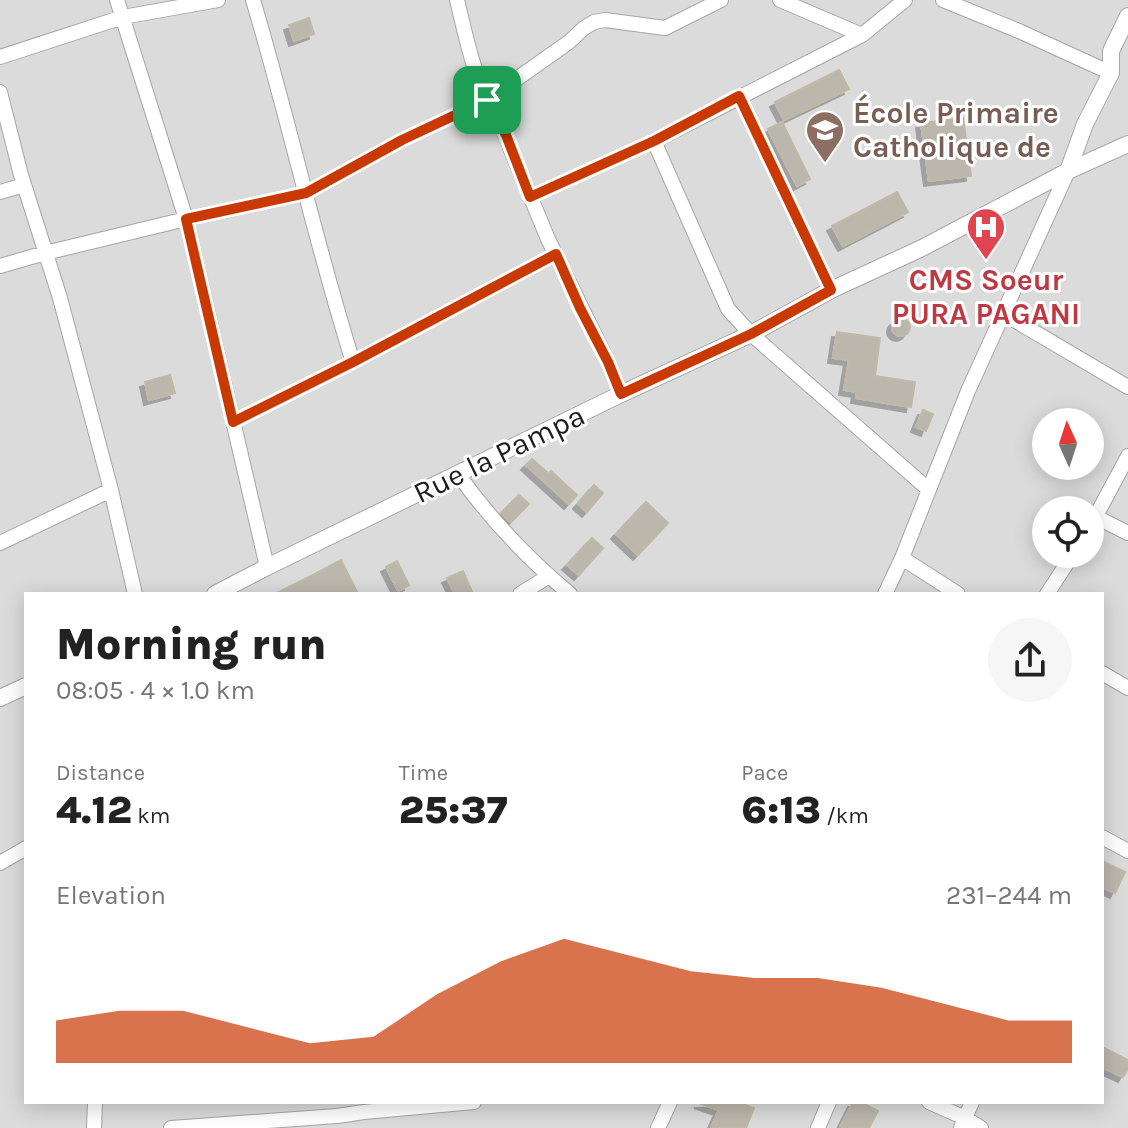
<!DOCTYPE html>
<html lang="en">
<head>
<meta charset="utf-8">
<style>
  :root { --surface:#fff; --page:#f6f6f6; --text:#222; --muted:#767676; --accent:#c93902 }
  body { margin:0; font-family:Karla,sans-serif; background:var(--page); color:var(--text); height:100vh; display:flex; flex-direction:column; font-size:30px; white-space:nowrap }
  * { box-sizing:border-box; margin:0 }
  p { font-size:26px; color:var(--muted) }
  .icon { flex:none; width:44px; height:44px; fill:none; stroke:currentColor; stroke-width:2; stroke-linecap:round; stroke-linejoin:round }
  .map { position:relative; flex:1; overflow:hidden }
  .drawer { position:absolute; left:24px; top:592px; width:1080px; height:512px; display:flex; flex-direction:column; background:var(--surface); border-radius:0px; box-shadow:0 4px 20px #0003 }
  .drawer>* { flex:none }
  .needle { width:52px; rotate:357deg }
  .tools { position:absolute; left:1032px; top:408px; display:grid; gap:16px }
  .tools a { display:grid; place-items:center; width:72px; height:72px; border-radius:50%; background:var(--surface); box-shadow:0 4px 20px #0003; font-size:40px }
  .pin { position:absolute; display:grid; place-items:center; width:68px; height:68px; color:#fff; margin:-34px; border-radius:16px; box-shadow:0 4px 12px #0006 }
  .round { display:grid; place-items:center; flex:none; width:84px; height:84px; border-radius:42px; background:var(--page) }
  .overview { display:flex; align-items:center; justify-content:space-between; height:136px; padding:0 32px }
  h1 { font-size:44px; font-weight:800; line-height:60px }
  .stats { display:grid; grid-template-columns:repeat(3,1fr); gap:12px; height:136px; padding:8px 32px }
  .stats div { display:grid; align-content:center }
  .stats b { font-size:40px; font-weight:800 }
  .stats small { font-size:22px; font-weight:400 }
  .stats p { font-size:22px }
  .chart { height:224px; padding:16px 32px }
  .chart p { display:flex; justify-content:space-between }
  .chart svg { width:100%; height:144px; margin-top:8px; fill:var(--accent); opacity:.7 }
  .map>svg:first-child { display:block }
</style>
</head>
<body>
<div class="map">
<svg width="1128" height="1128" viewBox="0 0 1128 1128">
  <defs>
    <filter id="shadow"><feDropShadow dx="-5" dy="5" stdDeviation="0" flood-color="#0004"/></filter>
  </defs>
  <rect width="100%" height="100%" fill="#efeee4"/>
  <path fill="#dcdbdb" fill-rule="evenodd" d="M0,0H1128V1128H0ZM1046,422H1090V466H1046ZM1046,510H1090V554H1046ZM26,594H1102V1102H26Z"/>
  <path fill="#bbb7ad" stroke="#c0b9a6" stroke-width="2" filter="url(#shadow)" d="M309,18L314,34L294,41L289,25Z
    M839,70L849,89L784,120L775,102Z
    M963,118L971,176L929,181L921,123Z
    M782,122L810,179L797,186L768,129Z
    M897,192L908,212L843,246L832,226Z
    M892 327a9 9 0 1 1 18 0a9 9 0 1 1-18 0Z
    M837,332L880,338L875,376L915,382L911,407L856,398L857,392L844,390L849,360L833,358Z
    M170,375L175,393L149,400L145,382Z
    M923,410L933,414L926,431L916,427Z
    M532,459L549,474L551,471L577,495L569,504L526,465Z
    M594,485L603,493L587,512L578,504Z
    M519,495L529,504L511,522L501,513Z
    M646,502L668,523L638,555L616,534Z
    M592,538L603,548L579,575L567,565Z
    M341,560L358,594H275L311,576Z
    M397,561L409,585L398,591L386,567Z
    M463,571L473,594H455L447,578Z
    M1102,861L1125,872L1115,893L1102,887Z
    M1102,1047L1128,1060V1069L1123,1077L1102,1067Z
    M737,1102L754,1108L746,1128H711L719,1110L699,1103Z
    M853,1102H860L878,1111L869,1128H840Z"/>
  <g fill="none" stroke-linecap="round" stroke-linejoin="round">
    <defs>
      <path id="minor" d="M117,0L186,219L267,567
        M253,0C289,120 315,242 353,362
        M457,0C465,33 472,67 486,98C495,117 505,129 511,150L548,239L608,362L621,394
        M780,0L862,35
        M943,0L1019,31L1111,73
        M0,57L123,17L218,0
        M0,92L21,175L60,298L111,490L0,543
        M739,96L831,290
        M654,141L728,309L751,334L928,489
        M0,192L24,185
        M530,197L654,141L862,35L905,0
        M0,266L45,253L186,219L306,193L402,140L487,100L569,42L584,28L594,22L605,20L665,28L721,0
        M1004,314L1128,387
        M233,422L353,362L556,254
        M458,474C490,519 527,558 570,594
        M111,490L135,594
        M1096,517L1128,533
        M1090,527L1128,456
        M902,558L958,594
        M520,594L549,576
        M885,594L902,558L968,391L1068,171
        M1047,594L1073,554
        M1102,673L1128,688
        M1102,837L1128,851
        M0,863L26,848
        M929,1102L965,1118L981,1128
        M94,1128L95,1102
        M171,1128L337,1116L364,1112L474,1102
        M658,1128L670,1102
        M818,1128L829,1102
        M961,1128L972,1102"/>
      <path id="tertiary" d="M1068,171L1085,124L1111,73V51L1128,16
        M215,594L267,567L621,394L751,334L831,290L922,248L1068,171L1128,144
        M0,698L26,686"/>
    </defs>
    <use href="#minor" stroke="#a5a5a5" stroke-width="16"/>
    <use href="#tertiary" stroke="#a5a5a5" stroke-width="18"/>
    <use href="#minor" stroke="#fff" stroke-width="14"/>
    <use href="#tertiary" stroke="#fff" stroke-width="16"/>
  </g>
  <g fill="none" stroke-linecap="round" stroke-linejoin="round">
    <defs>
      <path id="route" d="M739,96L831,290L751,334L621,394L608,362L580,308L556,254L353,362L233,422L186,219L306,193L402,140L487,100L506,135L530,197L654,141Z"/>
    </defs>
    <use href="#route" stroke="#fff" stroke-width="16"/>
    <use href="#route" stroke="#c93902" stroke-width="10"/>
  </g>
  <defs>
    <symbol id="university-pin" viewBox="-11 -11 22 30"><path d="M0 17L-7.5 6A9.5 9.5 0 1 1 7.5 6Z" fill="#8d6e63" stroke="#fff"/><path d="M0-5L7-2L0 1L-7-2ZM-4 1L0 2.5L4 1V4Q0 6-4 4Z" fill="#fff"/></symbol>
    <symbol id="hospital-pin" viewBox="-11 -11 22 30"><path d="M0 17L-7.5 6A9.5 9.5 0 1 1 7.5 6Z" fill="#e0444e" stroke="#fff"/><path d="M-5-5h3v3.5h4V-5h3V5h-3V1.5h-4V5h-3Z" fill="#fff"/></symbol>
  </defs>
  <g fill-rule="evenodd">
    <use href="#university-pin" x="803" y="108" width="44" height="60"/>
    <use href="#hospital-pin" x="964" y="205" width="44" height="60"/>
  </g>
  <g text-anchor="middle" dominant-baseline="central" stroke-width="6" stroke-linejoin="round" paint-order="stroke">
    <g font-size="30" font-weight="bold" fill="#785e54" stroke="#fff" text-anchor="start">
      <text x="853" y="113">École Primaire<tspan x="853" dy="34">Catholique de</tspan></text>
    </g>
    <g font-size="30" font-weight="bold" fill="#be3a42" stroke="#fff">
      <text x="986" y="280">CMS Soeur<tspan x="986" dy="34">PURA PAGANI</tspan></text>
    </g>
    <g font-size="30" fill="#1e1e1e" stroke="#fff">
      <text transform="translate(499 454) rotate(-26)">Rue la Pampa</text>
    </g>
  </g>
</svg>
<div class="tools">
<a><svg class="needle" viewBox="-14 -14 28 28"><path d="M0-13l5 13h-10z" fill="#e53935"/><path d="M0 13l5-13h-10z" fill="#767676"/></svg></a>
<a><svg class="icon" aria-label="locate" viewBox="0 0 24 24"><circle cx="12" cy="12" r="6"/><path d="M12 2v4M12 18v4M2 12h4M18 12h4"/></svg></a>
</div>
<div class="pin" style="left:487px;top:100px;background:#1e9e55"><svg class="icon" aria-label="arrive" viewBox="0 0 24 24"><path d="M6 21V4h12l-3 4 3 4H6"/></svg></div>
<section class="drawer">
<div class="overview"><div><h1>Morning run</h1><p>08:05 · 4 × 1.0 km</p></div><a class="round"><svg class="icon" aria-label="share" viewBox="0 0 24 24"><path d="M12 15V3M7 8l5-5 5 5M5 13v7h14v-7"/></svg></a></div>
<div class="stats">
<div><p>Distance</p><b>4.12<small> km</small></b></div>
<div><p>Time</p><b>25:37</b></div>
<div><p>Pace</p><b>6:13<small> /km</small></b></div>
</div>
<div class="chart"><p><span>Elevation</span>231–244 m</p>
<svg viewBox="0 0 160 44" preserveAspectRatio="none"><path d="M0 44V31L10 28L20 28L30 33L40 38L50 36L60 23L70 13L80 6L90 11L100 16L110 18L120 18L130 21L140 26L150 31L160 31V44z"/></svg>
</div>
</section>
</div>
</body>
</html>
